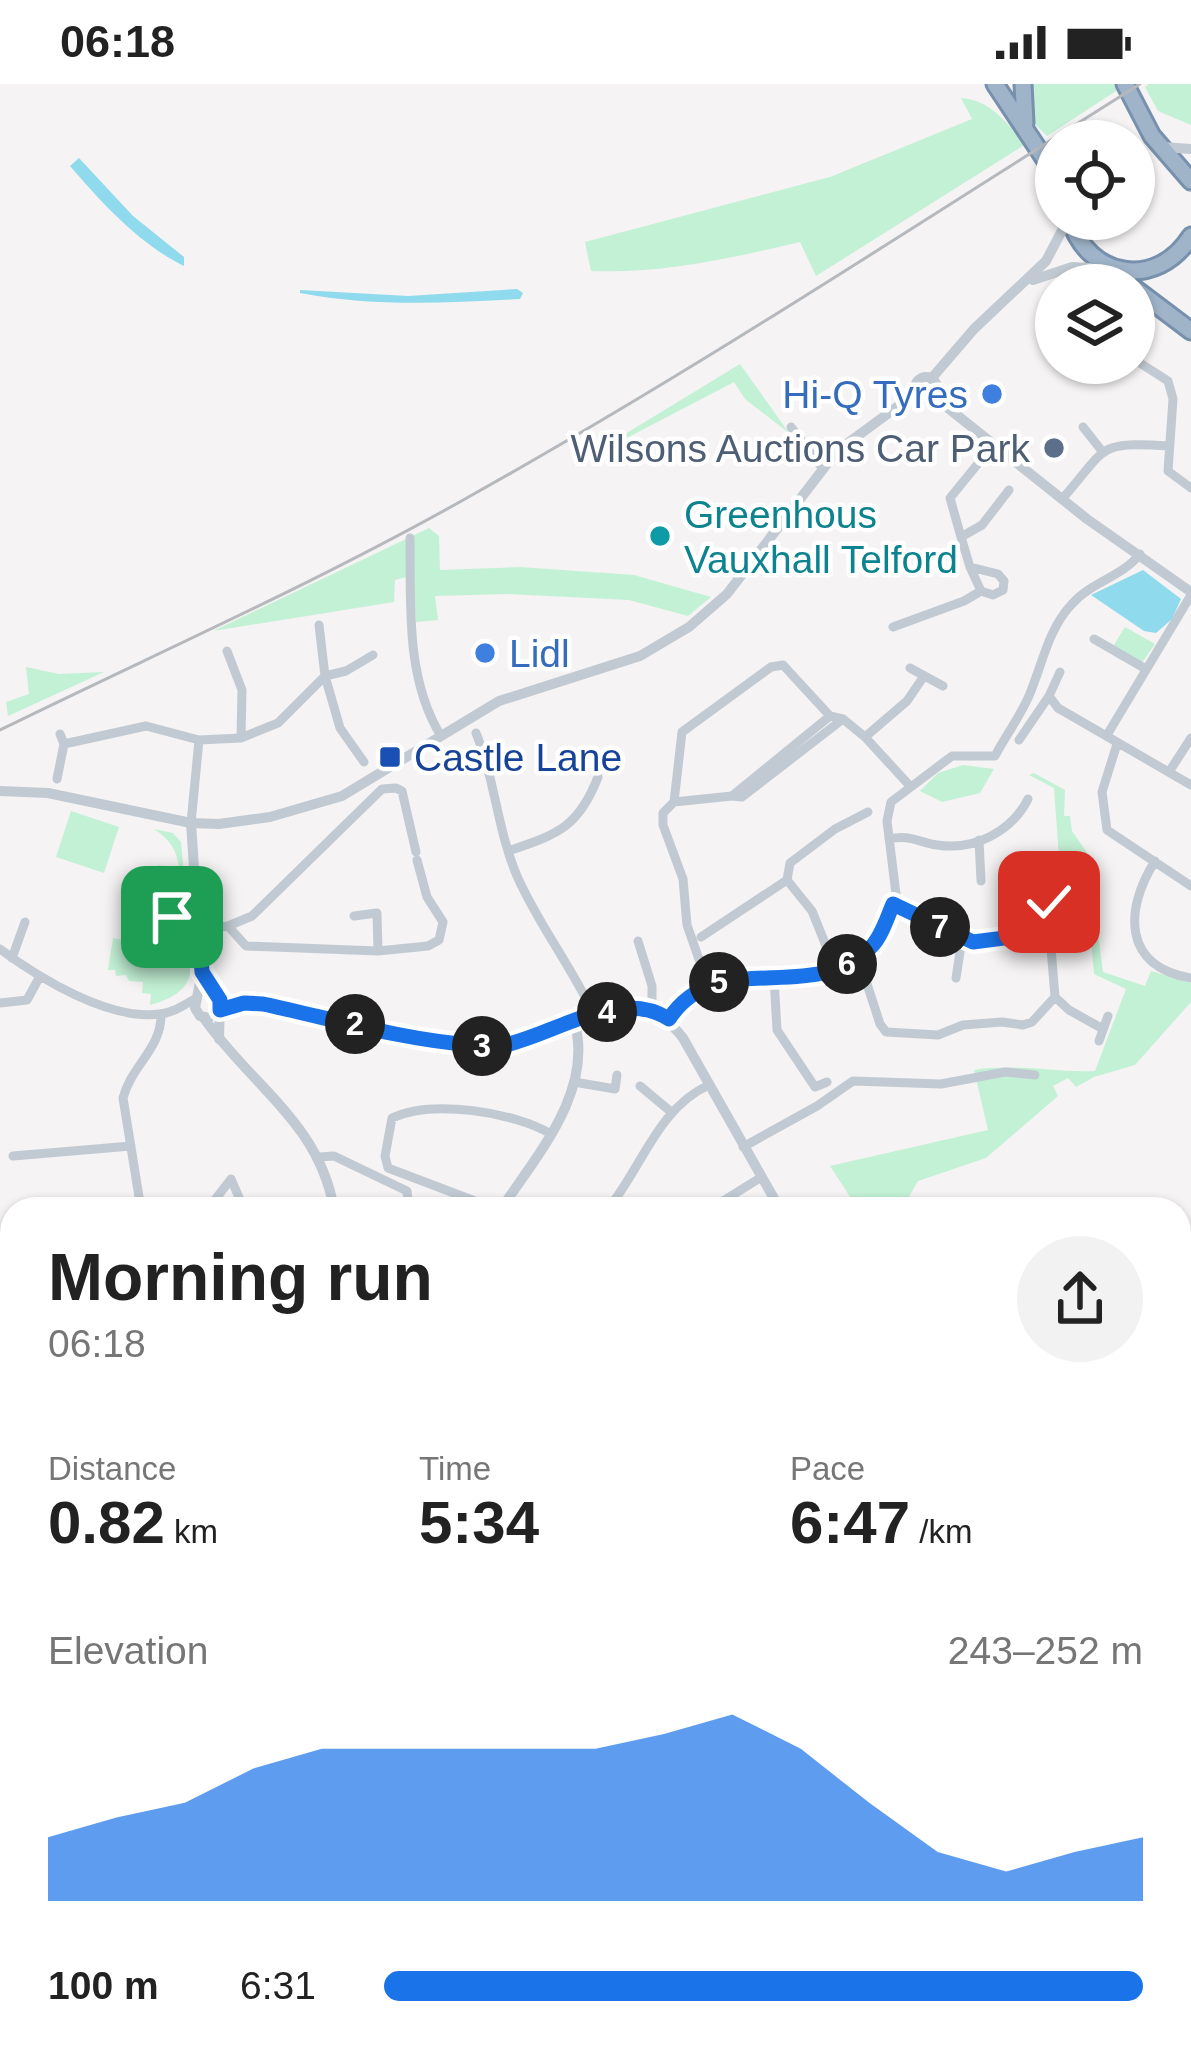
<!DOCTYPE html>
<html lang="en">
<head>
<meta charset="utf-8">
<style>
  :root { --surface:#fff; --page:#f2f2f2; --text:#222; --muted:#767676; --accent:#1a73e8 }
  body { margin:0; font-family:Arial,sans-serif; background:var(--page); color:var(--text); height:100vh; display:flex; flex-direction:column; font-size:45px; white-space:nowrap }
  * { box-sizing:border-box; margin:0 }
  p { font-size:39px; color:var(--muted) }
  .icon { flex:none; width:66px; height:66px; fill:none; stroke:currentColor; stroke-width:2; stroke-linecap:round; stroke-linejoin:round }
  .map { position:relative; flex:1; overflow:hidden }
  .sheet { position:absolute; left:0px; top:1113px; width:1191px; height:858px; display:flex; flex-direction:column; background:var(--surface); border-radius:36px 36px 0 0; box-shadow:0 3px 9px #0004 }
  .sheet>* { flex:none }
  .controls { position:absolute; left:1035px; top:36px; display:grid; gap:24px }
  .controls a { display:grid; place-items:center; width:120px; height:120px; border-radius:50%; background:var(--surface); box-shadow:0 3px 9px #0004; font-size:60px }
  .pin { position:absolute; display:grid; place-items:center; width:102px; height:102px; color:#fff; margin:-51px; border-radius:24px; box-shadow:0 6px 18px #0006 }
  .km { position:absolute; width:60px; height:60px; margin:-30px; border-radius:50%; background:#222; color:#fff; font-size:33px; line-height:60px; text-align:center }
  .round { display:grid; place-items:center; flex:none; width:126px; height:126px; border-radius:63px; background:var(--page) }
  .headline { display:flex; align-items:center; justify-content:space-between; height:204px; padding:0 48px }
  h1 { font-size:66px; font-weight:600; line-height:90px }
  .figures { display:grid; grid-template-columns:repeat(3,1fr); gap:18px; height:204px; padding:12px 48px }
  .figures div { display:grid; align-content:center }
  .figures b { font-size:60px; font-weight:600 }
  .figures small { font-size:33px; font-weight:400 }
  .figures p { font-size:33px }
  .chart { height:336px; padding:24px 48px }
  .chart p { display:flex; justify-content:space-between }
  .chart svg { width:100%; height:216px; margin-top:12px; fill:var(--accent); opacity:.7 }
  ul { padding:0 48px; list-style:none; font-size:39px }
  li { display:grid; grid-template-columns:192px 144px 1fr; align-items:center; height:90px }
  li i { height:30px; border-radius:15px; background:var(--accent) }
  .status { display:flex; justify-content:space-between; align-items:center; height:84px; padding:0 60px; background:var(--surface); direction:ltr }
  .status svg { height:33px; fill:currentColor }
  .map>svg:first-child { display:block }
</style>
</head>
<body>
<div class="status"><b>06:18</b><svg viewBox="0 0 49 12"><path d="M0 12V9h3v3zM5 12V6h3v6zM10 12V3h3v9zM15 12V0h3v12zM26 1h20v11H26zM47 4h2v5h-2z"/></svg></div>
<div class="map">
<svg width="1191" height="1971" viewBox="0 0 1191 1971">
  <rect width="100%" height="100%" fill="#f5f3f3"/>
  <path fill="#c3f1d5" d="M1029,0H1118L1116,7L1047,52L1029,34Z
    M1149,0H1191V41L1158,27L1145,3Z
    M961,14C991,16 1006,39 1026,60L816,192L800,158C732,174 662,190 591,187L585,158L830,93L972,35Z
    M740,280L789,349L745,315L734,298L571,383Z
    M429,444L439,452L440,486L520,483L634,491L711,513L688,532L629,516L506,510L435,512L438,536L416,538L413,491L395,496L394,518L213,547Z
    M1125,543L1155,560L1141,580L1112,564Z
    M26,583L59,590L104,588L8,632L6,618L29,610Z
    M963,681L994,685L980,709L942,718L920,707L938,689Z
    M1034,689L1065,706L1064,732H1070L1072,747L1093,777L1089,782L1103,888L1145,902L1151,887L1191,899V918L1135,981L1094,993L1076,1003L1068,994L1053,1002L1058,1012L986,1074L918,1097L902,1125H858L830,1082L988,1046L974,986C1016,979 1054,989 1095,987L1126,905L1094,890L1085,789L1059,774L1054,704L1029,691Z
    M71,727L119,743L104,789L56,773Z
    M154,745L173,749L181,758L188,832L181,833L150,817L158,781L179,784C177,765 169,755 154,745Z
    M147,836L188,849C194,890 195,908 150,921L151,910L142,909L143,898L129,897L126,891L116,892L115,886H108L113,854L140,859Z
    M1179,1539H1191V1598L1179,1608Z
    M739,1959H982L989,1971H737Z
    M346,1960L452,1961L491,1967V1971H301Z"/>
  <path fill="#90daee" d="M79,74L133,132L184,173V182C139,160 102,119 70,82Z
    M517,205L523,209L520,215C446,219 373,223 300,209V206L408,212Z
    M1143,486L1181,515L1172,535L1156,549L1144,547L1091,511Z"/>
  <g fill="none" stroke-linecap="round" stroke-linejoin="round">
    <defs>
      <path id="trunk" d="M995,0L1056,92
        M1023,0L1025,39
        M1125,0L1152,52L1191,97
        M1070,135C1088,195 1157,206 1191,152
        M1134,204L1191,247"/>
    </defs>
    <use href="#trunk" stroke="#7690ad" stroke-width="21"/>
    <path stroke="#c1cad2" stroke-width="9" d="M1140,279L1168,297L1173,315L1168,387L1191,404
      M791,343L823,385
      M1083,343L1102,367
      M994,360L950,414L961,453L982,441L1009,406
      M1063,414C1107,364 1096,357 1169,362
      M961,453L970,483L998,490L1004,497L1003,506L993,511L981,507L970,483
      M410,454C411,519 405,594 441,652
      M893,543L964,517L981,507
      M1094,555L1146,585
      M227,567L242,606L241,654
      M910,584L943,602
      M1060,588L1049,612L1058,624L1191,701
      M476,649C495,695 497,745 517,792C538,840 572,883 594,931
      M1107,651L1191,511
      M865,653L907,617L924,592
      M1019,656L1049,612
      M64,660L146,642L199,656L241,654L278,639L325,592L319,541
      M1117,660L1102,708L1107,746L1191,802
      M364,678L340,644L325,592L346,587L373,571
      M1169,688L1191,654
      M57,695L64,660L60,650
      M732,712L742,713L843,635
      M674,718L732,712L830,632
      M191,739L199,656
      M889,755C909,750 918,758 937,761C975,767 1012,747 1028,715
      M979,756L981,797
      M511,766C559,750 579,742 598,693
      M1155,777C1124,826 1123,883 1191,894
      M146,804L145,820L176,835L198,837
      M1046,811L1050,852
      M893,820L973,858L1044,849L1050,852L1055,913L1069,926L1103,945
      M354,832L377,829L378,867L428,862L439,856L443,838L427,813L417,776
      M228,842L246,862L378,867
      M198,846L228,842L252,832L382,705L396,704L402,707L416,768
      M701,853L787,796
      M638,857L652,902V926
      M0,865C39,894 109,937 160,930C173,929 184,921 195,915
      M858,872L880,940L886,948L938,951L963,941L1002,938L1023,941L1032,938L1055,913
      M12,874L25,838
      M835,884L812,827L787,796L790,779L835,745L868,728
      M774,894L777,946L815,1003L827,998
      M956,894L962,855
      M708,901L687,841L683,795L663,741V729L674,718L682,648L771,583L783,581L830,632L843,635L865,653L910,702
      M0,919L27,916L39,894
      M669,935L686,915L708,901L816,892L866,867L880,849L896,810L887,737L891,718L952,672H995C1005,653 1019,634 1028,614C1042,583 1047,546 1072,520C1091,498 1122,493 1140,470
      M1099,957L1108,932
      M574,998L615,1005L617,991
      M640,1002L670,1027
      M743,1063L817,1022L853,997L941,1000L1005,988L1035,991
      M13,1072L131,1062
      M319,1073L334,1072L407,1107L409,1125
      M141,1125L123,1014C131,982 162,964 161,930
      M199,1125L214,1117L231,1095L241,1118
      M496,1125L388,1084L385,1072L392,1034C432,1015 514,1028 551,1050
      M608,1125C642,1083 658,1024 709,1001
      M710,1125L760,1094
      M0,1220L12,1219
      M1179,1613L1191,1603
      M1186,1726L1191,1701
      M1179,1802L1191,1796
      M1179,1873L1191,1866
      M1179,1899L1191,1921
      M1179,1935L1191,1934
      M545,1959L560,1971
      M702,1959L713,1971
      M1008,1959L1014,1969L1031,1959
      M1055,1959L1088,1971
      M516,1971L526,1959
      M596,1971L606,1959
      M633,1971L642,1959
      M1152,1971L1153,1959"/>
    <path stroke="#c1cad2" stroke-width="10" d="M1163,63L1191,65
      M1033,196L1072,183L1108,185
      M915 304a11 11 0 1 1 22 0a11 11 0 1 1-22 0Z
      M931,295L974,245L1046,177L1068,135
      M933,312L1087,435L1191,508
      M0,707L48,709L191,739L219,740L270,733L342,712L499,617L640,572L689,543L727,510L837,367L916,309
      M191,739L200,873L202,888L220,916L219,955
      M202,888L195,924L200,932L209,934
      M220,926L245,919L263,920C331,935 402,959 471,961C480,961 489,964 498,963C562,954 632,887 683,954L780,1125
      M203,933C251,1002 319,1038 334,1125
      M501,1125C537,1071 595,1006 574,937
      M1179,1491L1191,1492
      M290,1959L291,1971"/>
    <use href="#trunk" stroke="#9fb4c9" stroke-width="15"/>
    <path stroke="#b5b8bd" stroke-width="3" d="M0,646C155,570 314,500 465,415C696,286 916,141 1140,0
      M1179,1534H1191
      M0,1618L12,1617"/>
  </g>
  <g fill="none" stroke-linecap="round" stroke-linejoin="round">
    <defs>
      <path id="route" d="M172,833L198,837L202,888L220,916V926L244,919L263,920C333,935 403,956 473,961C483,961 491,964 501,962C553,952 618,902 669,935C717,861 814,924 872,862C882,851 887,834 893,820L973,858L1044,849L1050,852L1049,818"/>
    </defs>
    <use href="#route" stroke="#fff" stroke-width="24"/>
    <use href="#route" stroke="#1a73e8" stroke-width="15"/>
  </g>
  <g fill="#3f7fe0" stroke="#fff" stroke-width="4.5">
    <circle cx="992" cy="310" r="12"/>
    <circle cx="485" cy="569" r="12"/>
  </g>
  <circle fill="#5c6f8a" stroke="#fff" stroke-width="4.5" cx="1054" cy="364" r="12"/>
  <circle fill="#0f9aa8" stroke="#fff" stroke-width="4.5" cx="660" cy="452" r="12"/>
  <rect fill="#1a4fb4" stroke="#fff" stroke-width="4.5" x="378" y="661" width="24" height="24" rx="6"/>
  <g text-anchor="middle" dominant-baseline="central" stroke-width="9" stroke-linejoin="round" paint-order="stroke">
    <g font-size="39" fill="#366cbe" stroke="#fff" text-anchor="end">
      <text x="968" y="310">Hi-Q Tyres</text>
      <text x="509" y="569" text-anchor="start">Lidl</text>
    </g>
    <g font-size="39" fill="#4e5e75" stroke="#fff" text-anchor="end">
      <text x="1030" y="364">Wilsons Auctions Car Park</text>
    </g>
    <g font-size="39" fill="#0d838f" stroke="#fff" text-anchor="start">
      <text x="684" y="430">Greenhous<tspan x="684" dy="45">Vauxhall Telford</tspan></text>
    </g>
    <g font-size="39" fill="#164399" stroke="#fff" text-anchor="start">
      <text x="414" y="673">Castle Lane</text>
    </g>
  </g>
</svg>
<div class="controls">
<a><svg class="icon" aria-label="locate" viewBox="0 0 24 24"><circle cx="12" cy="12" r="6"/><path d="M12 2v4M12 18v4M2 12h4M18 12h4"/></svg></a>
<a><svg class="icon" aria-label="layers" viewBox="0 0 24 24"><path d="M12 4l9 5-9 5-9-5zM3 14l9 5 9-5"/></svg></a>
</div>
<div class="pin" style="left:172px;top:833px;background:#1e9e55"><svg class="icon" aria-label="arrive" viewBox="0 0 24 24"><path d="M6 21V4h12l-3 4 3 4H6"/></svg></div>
<div class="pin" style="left:1049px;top:818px;background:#d93025"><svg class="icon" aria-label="check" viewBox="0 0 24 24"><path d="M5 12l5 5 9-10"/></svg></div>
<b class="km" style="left:355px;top:940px">2</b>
<b class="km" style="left:482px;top:962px">3</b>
<b class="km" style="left:607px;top:928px">4</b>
<b class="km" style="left:719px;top:898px">5</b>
<b class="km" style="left:847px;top:880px">6</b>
<b class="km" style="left:940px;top:843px">7</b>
<section class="sheet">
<div class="headline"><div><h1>Morning run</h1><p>06:18</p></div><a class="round"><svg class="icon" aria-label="share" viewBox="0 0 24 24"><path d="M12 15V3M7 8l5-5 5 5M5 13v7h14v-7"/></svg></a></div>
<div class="figures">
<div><p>Distance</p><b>0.82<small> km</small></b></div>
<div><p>Time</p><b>5:34</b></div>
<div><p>Pace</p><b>6:47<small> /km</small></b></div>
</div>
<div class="chart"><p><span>Elevation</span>243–252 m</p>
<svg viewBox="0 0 160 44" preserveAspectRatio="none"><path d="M0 44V31L10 27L20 24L30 17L40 13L50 13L60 13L70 13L80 13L90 10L100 6L110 13L120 24L130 34L140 38L150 34L160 31V44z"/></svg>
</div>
<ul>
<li><b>100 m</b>6:31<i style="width:100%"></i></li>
</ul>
</section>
</div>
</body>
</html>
